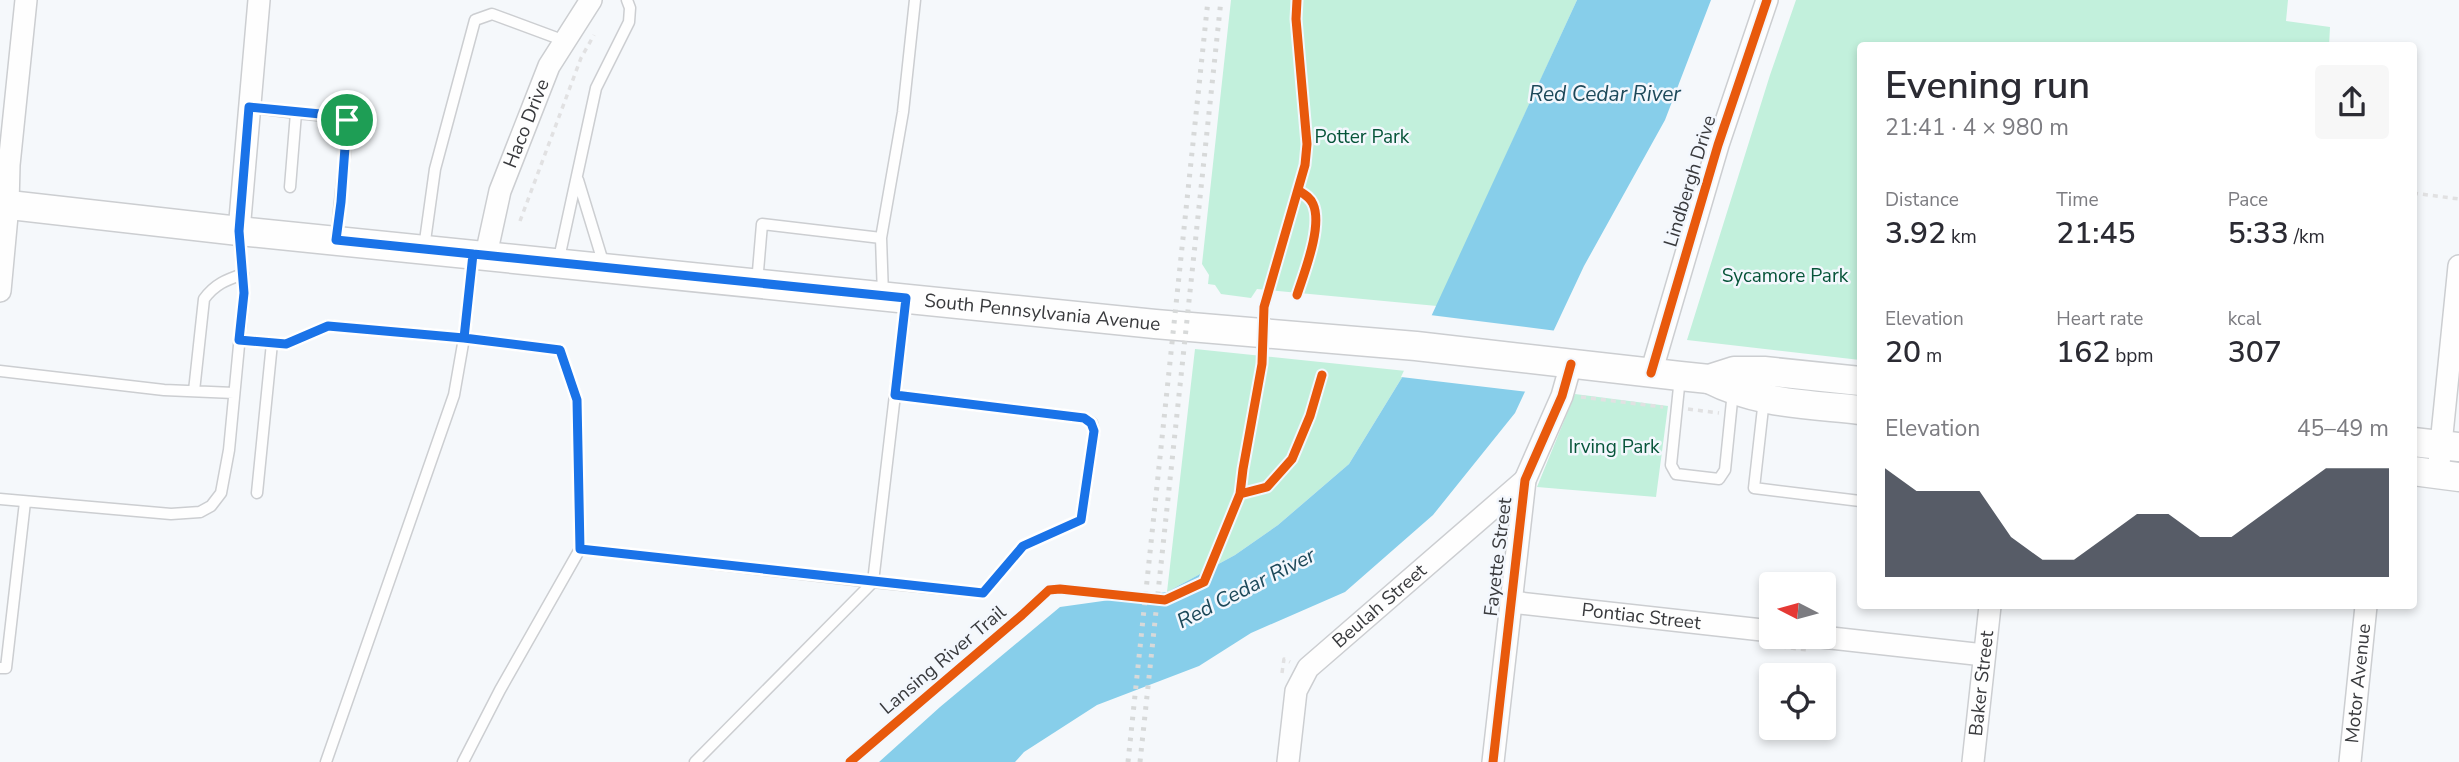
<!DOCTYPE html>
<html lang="en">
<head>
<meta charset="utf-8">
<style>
  :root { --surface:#fff; --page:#f7f7f7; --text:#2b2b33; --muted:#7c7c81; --accent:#111827 }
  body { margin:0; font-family:"Nunito Sans",sans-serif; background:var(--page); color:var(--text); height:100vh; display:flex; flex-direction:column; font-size:26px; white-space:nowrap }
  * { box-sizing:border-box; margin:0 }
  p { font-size:23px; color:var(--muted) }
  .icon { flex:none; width:38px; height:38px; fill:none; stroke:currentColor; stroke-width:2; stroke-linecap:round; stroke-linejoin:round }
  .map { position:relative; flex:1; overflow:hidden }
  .details { position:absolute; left:1857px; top:42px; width:560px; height:567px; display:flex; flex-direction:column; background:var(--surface); border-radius:7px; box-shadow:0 4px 10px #0003 }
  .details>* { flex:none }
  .needle { width:46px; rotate:276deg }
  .controls { position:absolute; left:1759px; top:572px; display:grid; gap:14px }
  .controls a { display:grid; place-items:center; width:77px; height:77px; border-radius:7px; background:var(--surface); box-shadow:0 4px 10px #0003; font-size:35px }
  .pin { position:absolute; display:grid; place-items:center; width:60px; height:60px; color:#fff; margin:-30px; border:4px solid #fff; border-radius:50%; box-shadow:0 2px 7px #0007 }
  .round { display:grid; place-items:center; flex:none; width:74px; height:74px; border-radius:7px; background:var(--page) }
  .headline { display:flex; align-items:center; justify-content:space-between; height:119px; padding:0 28px }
  h1 { font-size:38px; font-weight:600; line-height:52px }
  .figures { display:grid; grid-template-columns:repeat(3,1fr); gap:10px; height:119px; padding:7px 28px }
  .figures div { display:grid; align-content:center }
  .figures b { font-size:30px; font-weight:600 }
  .figures small { font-size:19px; font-weight:400 }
  .figures p { font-size:19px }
  .chart { height:196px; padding:14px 28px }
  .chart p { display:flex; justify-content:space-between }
  .chart svg { width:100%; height:126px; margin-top:7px; fill:var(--accent); opacity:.7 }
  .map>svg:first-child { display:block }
</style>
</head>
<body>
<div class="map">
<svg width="2459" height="762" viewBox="0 0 2459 762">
  <rect width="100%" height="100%" fill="#f5f8fb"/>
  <path fill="#c2f0dc" d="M1231,0H1577L1437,306L1257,289L1251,298L1221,294L1215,285L1208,284L1209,275L1202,264Z
    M1796,0H2288L2286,21L2330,27L2329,46H1860V360L1687,340L1770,75Z
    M1195,349L1406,371L1349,464L1278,525L1235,555L1167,592Z
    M1575,394L1668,406L1656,497L1537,487Z"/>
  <path fill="#87ceea" d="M1577,0H1711L1665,120L1584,266L1515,413L1433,515L1345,592L1251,633L1199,666L1097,705L1024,752L1015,762H879L940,707L1060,607L1167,592L1235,555L1278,525L1349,464L1406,371Z"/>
  <path fill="#f5f8fb" d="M1430,315L1557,331L1529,392L1401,377Z"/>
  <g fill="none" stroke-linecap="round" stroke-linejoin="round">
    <defs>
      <path id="service" d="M249,107L296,113
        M578,180L604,265
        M290,187L296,113L345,118L348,126L336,240
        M424,248L435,169L475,20L492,14L565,41
        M558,263L596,88L629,22L630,8L627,0
        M757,283L762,224L881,238
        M883,295L881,238L903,112L915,0
        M239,340L286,344L328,326L464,338L473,256
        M0,371L164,390L234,393
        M1680,377L1671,465L1676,474L1719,479L1725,470L1733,391
        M194,391L204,299C215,284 226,280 243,274
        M1764,399L1754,488L1860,501
        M257,493L272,343
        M0,499L171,514L200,512L211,506L221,493L229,450L244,293L239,234
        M0,668H6L25,502
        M326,762L454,395L464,338L560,350L577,400L580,549L873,582L906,301
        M463,762L500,690L580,549
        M695,762L873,582L983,593L1023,546L1081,520L1094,431L1092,423L1084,418L895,395"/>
      <g id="minor">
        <path d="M239,231L259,0"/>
        <path id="s1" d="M486,255L500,191L549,66L591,0"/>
        <path d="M0,291L8,205L9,165L26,0"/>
        <path d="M1651,373L1718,145L1767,0"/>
        <path d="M2438,474L2459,266"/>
        <path id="s2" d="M1511,602L1771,631"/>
        <path d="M1822,637L1984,655"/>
        <path id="s3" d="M1288,762L1296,691L1308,668L1525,480"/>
        <path d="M1493,762L1525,480L1562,396L1571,364"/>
        <path id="s4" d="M1973,762L1990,606"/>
        <path id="s5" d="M2350,762L2366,606"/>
      </g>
      <g id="secondary">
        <path id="s6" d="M0,204L239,231L1155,324L1416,346L1680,376L1709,379L1734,371H1764L1860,381"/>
        <path d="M1709,379C1758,404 1806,404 1860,410"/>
        <path d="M2413,442L2459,447"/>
        <path d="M2413,471L2459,477"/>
      </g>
    </defs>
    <use href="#service" stroke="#ccced1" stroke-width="13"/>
    <use href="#minor" stroke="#ccced1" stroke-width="24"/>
    <use href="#secondary" stroke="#ccced1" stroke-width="31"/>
    <path stroke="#e1e1e2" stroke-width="3.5" stroke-dasharray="5 5" stroke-linecap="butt" d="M2413,193L2459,199
      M520,221L581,58L594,35
      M1581,397L1663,407
      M1688,409L1719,413
      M1781,647L1808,650
      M1282,673L1284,659L1290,662"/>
    <use href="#service" stroke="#fefefe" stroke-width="10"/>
    <use href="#minor" stroke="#fefefe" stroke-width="21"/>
    <use href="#secondary" stroke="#fefefe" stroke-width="28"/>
    <path stroke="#d7d9d9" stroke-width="5" stroke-dasharray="3.5 7" stroke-linecap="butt" d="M1128,762L1208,0
      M1140,762L1221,0"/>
    <defs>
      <path id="cycleway" d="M1297,295C1304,273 1323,226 1313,204C1310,197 1304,194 1298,190
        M1651,373L1718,145L1767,0
        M1240,494L1267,487L1292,459L1310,416L1322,375
        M850,762L1022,615L1049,590L1060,589L1165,600L1204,582L1240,494L1243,469L1262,364L1264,307L1305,165L1307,144L1296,19L1297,0
        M1493,762L1525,480L1562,396L1571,364"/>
    </defs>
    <use href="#cycleway" stroke="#f3f7fd" stroke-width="13"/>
    <use href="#cycleway" stroke="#e8590c" stroke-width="9"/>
  </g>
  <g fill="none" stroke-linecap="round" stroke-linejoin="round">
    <defs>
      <path id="route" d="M347,120L341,202L336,240L473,254L464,338L560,350L577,400L580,549L983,593L1023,546L1081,520L1094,431L1091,423L1084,418L895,395L906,298L473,254L464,338L328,326L286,344L239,340L244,293L239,231L249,107L341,116L347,120"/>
    </defs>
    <use href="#route" stroke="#fff" stroke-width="14"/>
    <use href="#route" stroke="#1a73e8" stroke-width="9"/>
  </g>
  <g text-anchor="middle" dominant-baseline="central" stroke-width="5" stroke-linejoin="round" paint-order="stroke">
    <g font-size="19" fill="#393a3d" stroke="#f3f7fd">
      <text stroke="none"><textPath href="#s1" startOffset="138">Haco Drive</textPath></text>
      <text transform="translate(1690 181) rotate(-73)">Lindbergh Drive</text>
      <text stroke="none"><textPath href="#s6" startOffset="1048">South Pennsylvania Avenue</textPath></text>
      <text transform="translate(1498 557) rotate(-83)">Fayette Street</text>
      <text stroke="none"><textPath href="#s3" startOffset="192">Beulah Street</textPath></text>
      <text stroke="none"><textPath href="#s2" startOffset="131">Pontiac Street</textPath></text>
      <text transform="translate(943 660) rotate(-40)">Lansing River Trail</text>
      <text stroke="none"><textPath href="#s4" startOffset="79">Baker Street</textPath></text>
      <text stroke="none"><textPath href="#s5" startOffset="79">Motor Avenue</textPath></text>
    </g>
    <g font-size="19" fill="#065439" stroke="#f3f7fd">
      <text x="1362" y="137">Potter Park</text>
      <text x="1785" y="276">Sycamore Park</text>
      <text x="1614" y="447">Irving Park</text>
    </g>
    <g font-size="21" font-style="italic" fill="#1d495a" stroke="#f3f7fd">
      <text x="1605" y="94">Red Cedar River</text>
      <text transform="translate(1246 588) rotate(-27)">Red Cedar River</text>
    </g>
  </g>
</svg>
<div class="controls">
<a><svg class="needle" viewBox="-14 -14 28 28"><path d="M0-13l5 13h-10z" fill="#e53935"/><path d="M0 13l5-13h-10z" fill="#7c7c81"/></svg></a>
<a><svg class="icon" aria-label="locate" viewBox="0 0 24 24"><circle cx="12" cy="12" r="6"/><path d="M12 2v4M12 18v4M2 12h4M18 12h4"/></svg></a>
</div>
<div class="pin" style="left:347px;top:120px;background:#1e9e55"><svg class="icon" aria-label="arrive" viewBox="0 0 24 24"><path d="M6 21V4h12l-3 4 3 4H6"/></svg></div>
<section class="details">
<div class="headline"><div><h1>Evening run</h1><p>21:41 · 4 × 980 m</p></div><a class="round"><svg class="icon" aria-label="share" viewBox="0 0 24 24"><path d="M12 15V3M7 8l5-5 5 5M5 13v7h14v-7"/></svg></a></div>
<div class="figures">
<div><p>Distance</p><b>3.92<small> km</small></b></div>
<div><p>Time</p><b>21:45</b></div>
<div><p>Pace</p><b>5:33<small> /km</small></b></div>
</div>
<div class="figures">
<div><p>Elevation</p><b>20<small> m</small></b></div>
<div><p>Heart rate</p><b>162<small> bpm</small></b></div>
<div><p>kcal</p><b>307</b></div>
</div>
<div class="chart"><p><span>Elevation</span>45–49 m</p>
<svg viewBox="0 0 160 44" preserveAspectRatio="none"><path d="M0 44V6L10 14L20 14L30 14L40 30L50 38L60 38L70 30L80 22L90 22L100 30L110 30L120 22L130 14L140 6L150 6L160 6V44z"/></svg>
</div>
</section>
</div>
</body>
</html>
